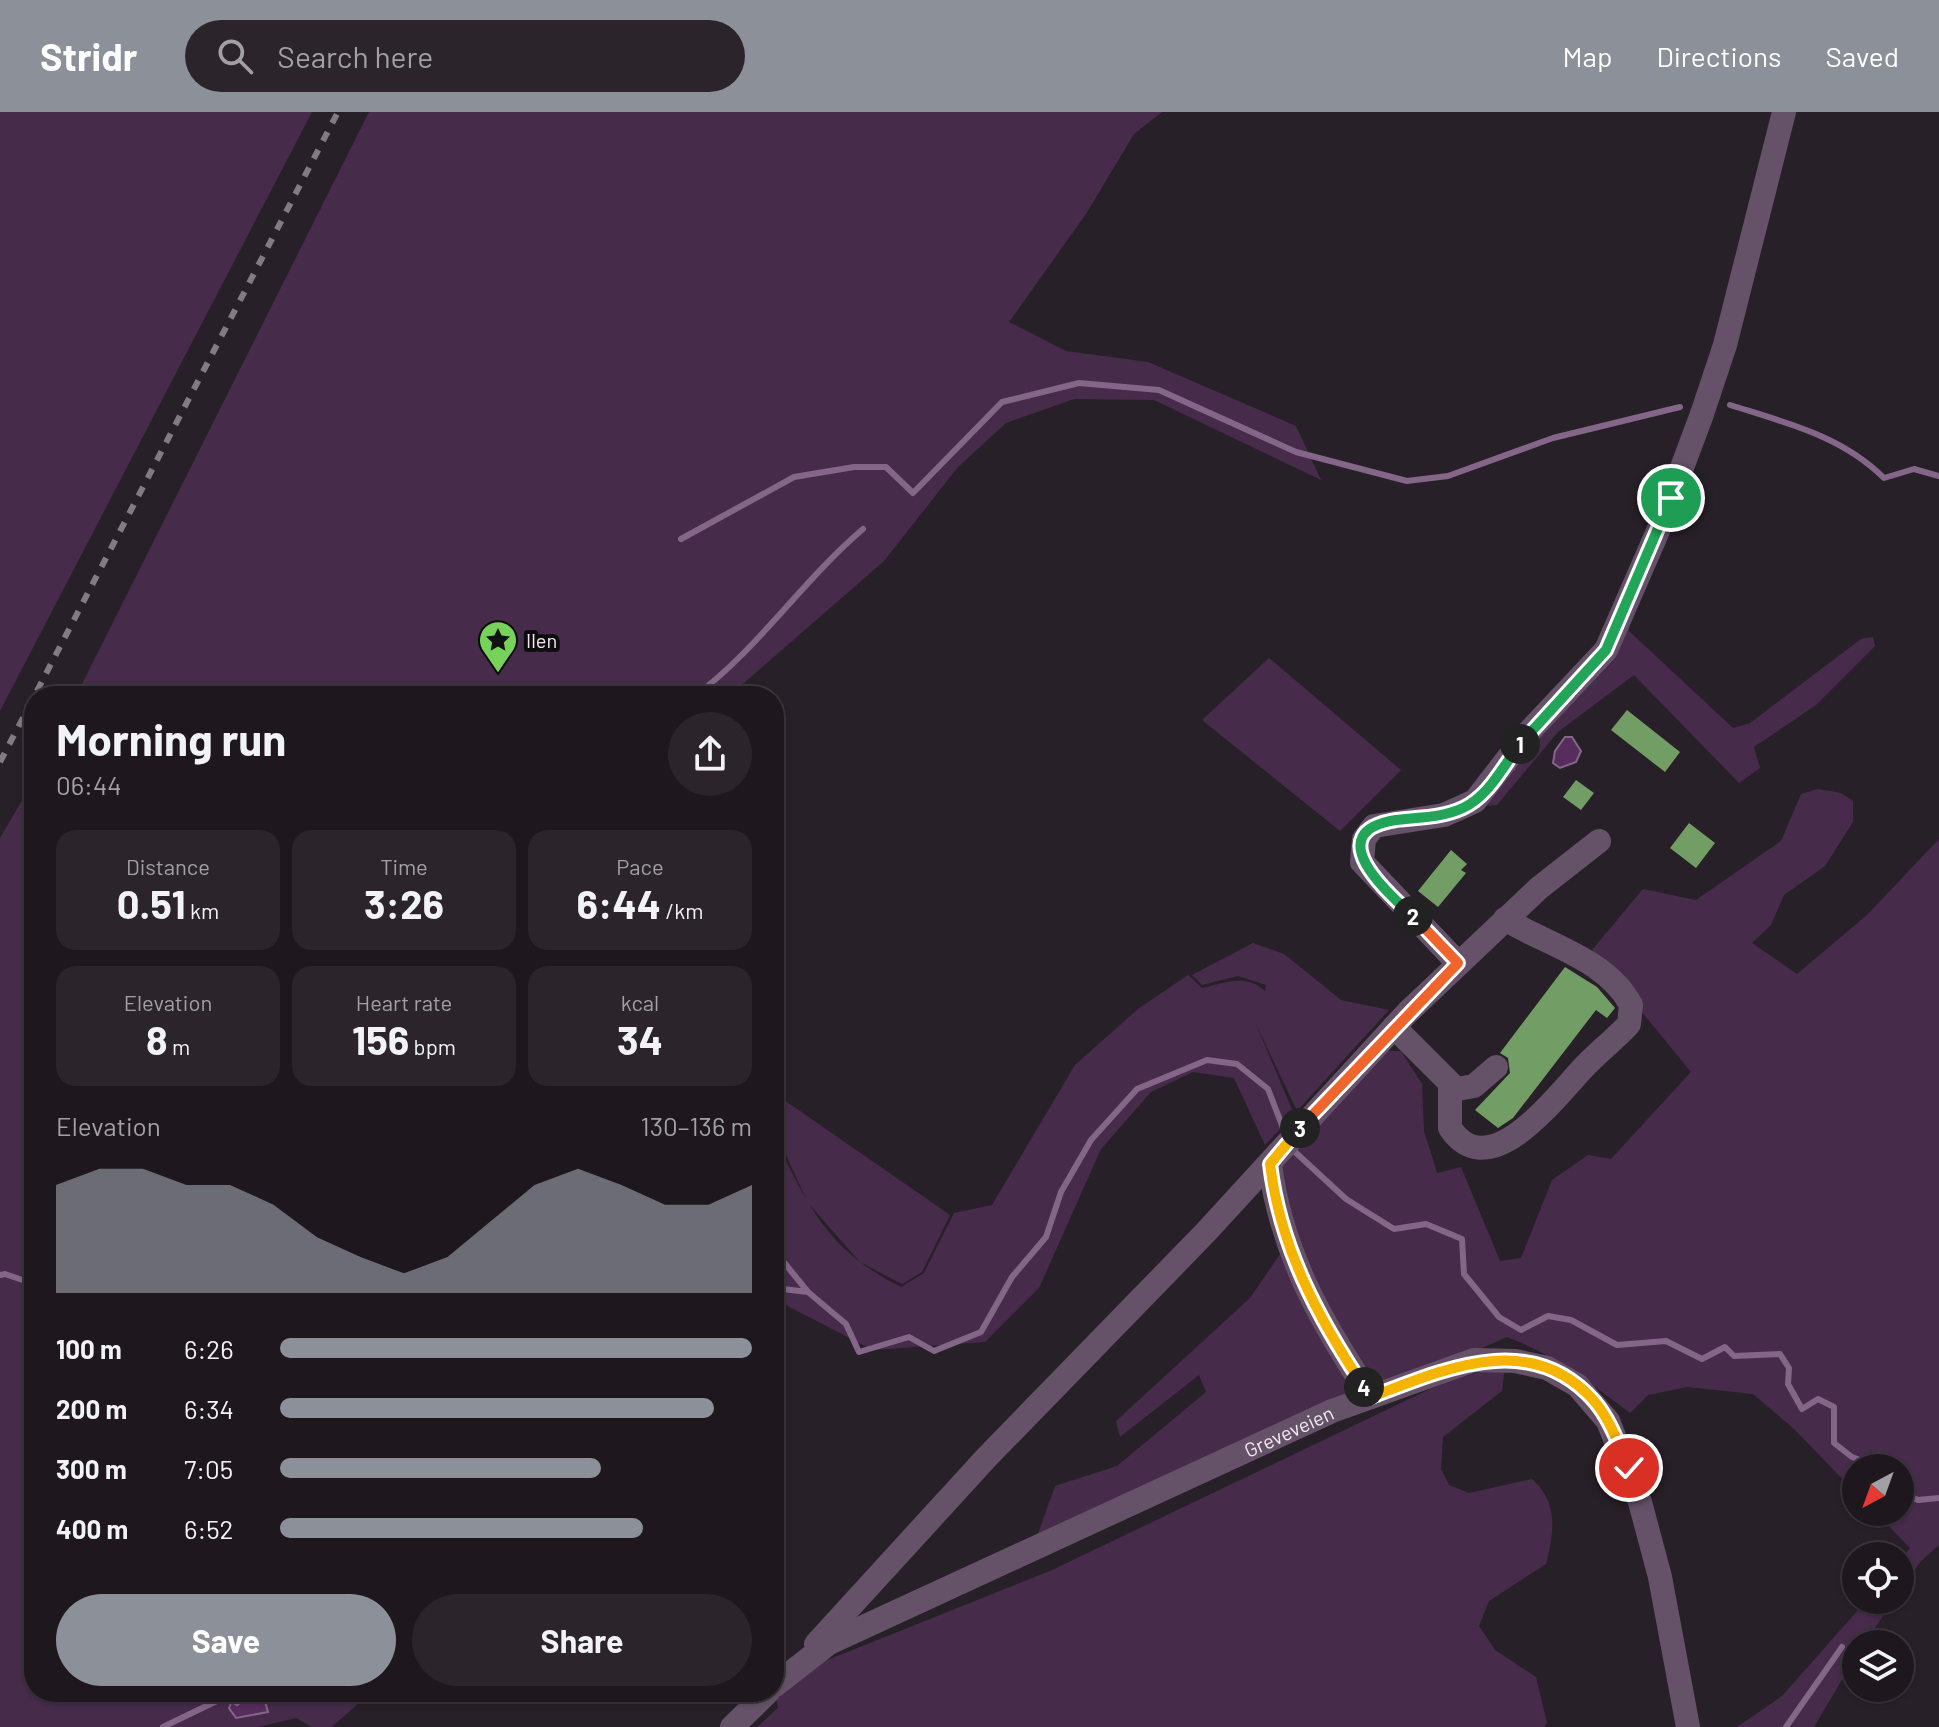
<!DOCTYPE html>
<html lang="en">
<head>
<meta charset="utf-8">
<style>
  :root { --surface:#1e181e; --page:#2b252b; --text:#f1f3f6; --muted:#a1a0a4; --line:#3c373c; --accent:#8c9099 }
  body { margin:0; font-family:Barlow,sans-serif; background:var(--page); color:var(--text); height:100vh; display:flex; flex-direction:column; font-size:30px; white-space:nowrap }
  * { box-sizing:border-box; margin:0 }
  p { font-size:26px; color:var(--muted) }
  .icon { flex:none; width:44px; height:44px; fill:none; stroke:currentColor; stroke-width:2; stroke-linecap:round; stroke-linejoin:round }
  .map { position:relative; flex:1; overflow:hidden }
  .panel { position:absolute; left:24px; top:574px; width:760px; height:1016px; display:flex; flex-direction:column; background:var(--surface); border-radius:32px; box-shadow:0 2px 6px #0004,0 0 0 2px var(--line) }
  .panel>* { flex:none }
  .needle { width:52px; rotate:221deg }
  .tools { position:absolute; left:1842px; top:1342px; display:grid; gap:16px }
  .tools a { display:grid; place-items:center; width:72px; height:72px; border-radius:50%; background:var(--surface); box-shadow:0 2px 6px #0004,0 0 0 2px var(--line); font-size:40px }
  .pin { position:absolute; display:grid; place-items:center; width:68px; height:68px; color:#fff; margin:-34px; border:4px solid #fff; border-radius:50%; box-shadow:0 2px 8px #0007 }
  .km { position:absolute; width:40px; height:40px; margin:-20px; border-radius:50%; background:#222; color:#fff; font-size:22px; line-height:40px; text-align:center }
  .round { display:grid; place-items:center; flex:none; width:84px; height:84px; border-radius:42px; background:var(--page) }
  .headline { display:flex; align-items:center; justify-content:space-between; height:136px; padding:0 32px }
  h1 { font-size:44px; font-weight:700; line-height:60px }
  .metrics { display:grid; grid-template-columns:repeat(3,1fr); gap:12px; height:136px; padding:8px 32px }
  .metrics div { display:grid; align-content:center; border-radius:20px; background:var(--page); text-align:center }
  .metrics b { font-size:40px; font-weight:700 }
  .metrics small { font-size:22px; font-weight:400 }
  .metrics p { font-size:22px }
  .chart { height:224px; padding:16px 32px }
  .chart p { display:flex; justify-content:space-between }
  .chart svg { width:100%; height:144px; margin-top:8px; fill:var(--accent); opacity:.7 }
  .action { display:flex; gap:16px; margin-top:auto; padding:16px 32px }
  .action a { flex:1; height:92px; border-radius:48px; background:var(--accent); color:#fff; font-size:32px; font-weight:700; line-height:92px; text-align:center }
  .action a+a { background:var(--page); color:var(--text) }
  ul { padding:0 32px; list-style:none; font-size:26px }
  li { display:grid; grid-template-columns:128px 96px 1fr; align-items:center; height:60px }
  li i { height:20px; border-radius:10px; background:var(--accent) }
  header { display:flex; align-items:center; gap:48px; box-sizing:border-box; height:112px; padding:0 40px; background:var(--accent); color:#fff }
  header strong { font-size:38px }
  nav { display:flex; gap:44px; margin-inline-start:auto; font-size:28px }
  .search { width:560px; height:72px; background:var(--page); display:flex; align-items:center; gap:20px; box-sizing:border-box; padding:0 28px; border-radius:44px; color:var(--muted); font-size:30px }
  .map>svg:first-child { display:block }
</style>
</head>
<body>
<header>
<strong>Stridr</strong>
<div class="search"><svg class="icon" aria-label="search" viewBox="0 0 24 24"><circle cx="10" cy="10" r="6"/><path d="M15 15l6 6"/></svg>Search here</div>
<nav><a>Map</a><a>Directions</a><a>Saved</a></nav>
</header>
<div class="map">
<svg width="1939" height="1615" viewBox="0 0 1939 1615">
  <rect width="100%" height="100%" fill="#282028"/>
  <path fill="#462c4a" d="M0,0H312L0,599Z
    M369,0H1162L1134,22L1086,102L1009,210L1066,239L1148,250L1296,314L1321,368L1154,288L1074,287L1006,311L958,355L884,449L729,584H76Z
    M1631,496L1629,519L1733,616L1750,611L1861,527L1873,525L1875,534L1816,593L1754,635L1760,656L1739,671L1634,563L1558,620L1497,693L1472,695Z
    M1269,546L1401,658L1340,719L1202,608Z
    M34,668V1580H371L332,1615H312L296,1606L258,1615H0V726Z
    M1818,677L1841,681L1853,689V710L1825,754L1784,783L1771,813L1752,831L1797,862L1867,803L1939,727V1433L1921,1449L1900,1479V1448L1910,1436L1875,1400H1900V1356H1856V1381L1794,1317L1753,1282L1687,1275L1648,1283L1630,1301C1591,1271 1553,1242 1507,1225L1034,1433L1055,1374L1117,1354L1206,1280L1199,1263L1120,1325L1116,1309L1250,1186L1285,1135L1281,1052L1387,939H1401L1422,972L1424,1019L1437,1061L1461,1055L1500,1149L1521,1146L1552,1068L1588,1043L1611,1047L1691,960L1637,894L1631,875L1592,838L1643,777L1696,788L1781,729L1801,682Z
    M1253,831L1284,842L1341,888L1389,898L1297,999L1255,910L1294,1002L1265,1033L1234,966L1193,960L1151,980L1101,1037L1039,1176L985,1230L873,1238L774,1187V1024C808,1094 827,1138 901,1175L924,1161L954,1101L992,1093L1075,953L1138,897L1188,863L1202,876C1224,871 1247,861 1265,879L1266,873L1238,864L1202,873L1192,863Z
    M774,981L950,1103L922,1160L902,1172L860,1150L808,1091L774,1017Z
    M1505,1254L1502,1279L1443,1325L1441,1357L1449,1373L1469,1381L1532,1367C1559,1391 1554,1421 1546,1452L1489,1489L1479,1514L1495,1538L1536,1565L1547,1611L1544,1615H757L778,1596L776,1585L805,1557L1050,1459L1453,1266Z
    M1867,1488H1894L1864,1532H1856V1544L1814,1615H1737L1782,1584Z"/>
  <path fill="#562d5c" stroke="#846688" stroke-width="2" d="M1565,625H1572L1581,639L1576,650L1560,656L1553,651L1555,639Z
    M243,1580H262L268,1600L236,1606L229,1596L233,1586H239Z"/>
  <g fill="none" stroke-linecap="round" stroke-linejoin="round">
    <path stroke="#846688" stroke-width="6" d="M1730,293C1787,311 1842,324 1884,366L1914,357L1939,364
      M681,427L794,365L854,355H886L913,381L1002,290L1079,271L1159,278L1296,340L1407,369L1448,364L1553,326L1680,295
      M695,584C758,537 803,468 863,417
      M1294,1039L1346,1087L1394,1117L1426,1112L1462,1127L1464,1162L1499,1205L1521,1218L1548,1204L1571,1208L1617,1233L1666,1229L1702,1247L1725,1235L1734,1244L1780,1242L1789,1256L1788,1272L1802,1297L1818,1287L1834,1295V1331L1852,1345L1881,1356
      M774,1138L808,1180L846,1212L859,1240L909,1225L934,1239L981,1220L1012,1165L1046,1125L1061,1080L1091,1028L1137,977L1207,948L1237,952L1268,977L1285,1021
      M0,1163L5,1162L34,1172
      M774,1176L808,1180
      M1900,1380L1918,1388L1939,1386
      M163,1615L227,1584L237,1591
      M1786,1615L1842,1535"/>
  </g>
  <path fill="#729e65" d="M1627,598L1680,640L1665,660L1611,618Z
    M1576,668L1594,681L1581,698L1563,685Z
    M1689,711L1715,731L1696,756L1670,736Z
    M1451,738L1467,752L1461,758L1466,761L1438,795L1418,779Z
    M1565,855L1597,875L1615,896L1607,906L1596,898L1513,1006L1498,1016L1475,998L1510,961L1508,946L1500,941Z"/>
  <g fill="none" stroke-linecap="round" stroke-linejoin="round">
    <g stroke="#655268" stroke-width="24">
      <path d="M1458,851L1362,750L1364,727L1374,714L1444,703L1475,689L1526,623L1606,538L1661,412L1702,302L1725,233L1784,0"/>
      <path d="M1394,915L1450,971V1016C1491,1078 1561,977 1588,951C1601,938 1616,926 1629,912L1631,893C1607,847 1547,833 1505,807"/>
      <path d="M1452,978L1474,974L1496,955"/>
      <path d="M1270,1052C1281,1140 1322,1212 1371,1285"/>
      <path d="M816,1532L987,1345L1206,1120L1407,901L1539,776L1599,729"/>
      <path id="s1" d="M774,1574L829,1531L1332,1299L1474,1248L1515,1249L1547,1256L1577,1273L1608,1309L1640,1390L1660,1465L1688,1615"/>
      <path d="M732,1615L768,1580"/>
    </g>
    <path stroke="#827b82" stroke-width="6" stroke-dasharray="10 10" stroke-linecap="butt" d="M0,650L338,0"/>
  </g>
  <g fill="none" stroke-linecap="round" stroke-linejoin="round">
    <defs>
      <path id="split-1" d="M1520,632L1606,538L1671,386"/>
      <path id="split-2" d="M1413,804C1387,781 1319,720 1396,708C1419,705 1441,706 1463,696C1489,684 1503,654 1520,632"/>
      <path id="split-3" d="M1300,1016L1458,851L1413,804"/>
      <path id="split-4" d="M1300,1016L1270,1052C1280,1135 1318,1206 1364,1275"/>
      <path id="split-5" d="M1364,1275L1371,1285C1445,1257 1532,1217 1595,1290C1611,1309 1619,1334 1629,1356"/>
    </defs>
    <use href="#split-1" stroke="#fff" stroke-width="16"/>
    <use href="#split-2" stroke="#fff" stroke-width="16"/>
    <use href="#split-3" stroke="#fff" stroke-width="16"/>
    <use href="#split-4" stroke="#fff" stroke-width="16"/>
    <use href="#split-5" stroke="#fff" stroke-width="16"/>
    <use href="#split-1" stroke="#22a559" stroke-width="10"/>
    <use href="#split-2" stroke="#22a559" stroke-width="10"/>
    <use href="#split-3" stroke="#f0652b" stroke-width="10"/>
    <use href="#split-4" stroke="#f5b400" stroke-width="10"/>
    <use href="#split-5" stroke="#f5b400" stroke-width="10"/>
  </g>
  <defs>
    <symbol id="sight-pin" viewBox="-11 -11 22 30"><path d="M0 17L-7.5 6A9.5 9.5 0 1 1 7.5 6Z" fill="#77d259" stroke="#0e0b0f"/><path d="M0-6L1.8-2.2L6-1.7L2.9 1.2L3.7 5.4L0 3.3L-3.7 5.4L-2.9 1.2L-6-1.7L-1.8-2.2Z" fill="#111"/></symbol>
  </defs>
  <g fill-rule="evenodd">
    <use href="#sight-pin" x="476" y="506" width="44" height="60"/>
  </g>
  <g text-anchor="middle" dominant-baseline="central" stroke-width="8" stroke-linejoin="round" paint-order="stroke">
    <g font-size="20" fill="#efeaef" stroke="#0e0b0f" text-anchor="start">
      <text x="526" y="528">Ilen</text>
    </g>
    <g font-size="20" fill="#efeaef" stroke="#0e0b0f">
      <text stroke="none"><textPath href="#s1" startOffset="576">Greveveien</textPath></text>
    </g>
  </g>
</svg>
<div class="tools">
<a><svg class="needle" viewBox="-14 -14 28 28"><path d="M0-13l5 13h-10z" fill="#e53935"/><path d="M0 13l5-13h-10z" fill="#a1a0a4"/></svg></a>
<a><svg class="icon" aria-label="locate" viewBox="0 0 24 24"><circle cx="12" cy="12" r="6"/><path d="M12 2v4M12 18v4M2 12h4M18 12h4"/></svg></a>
<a><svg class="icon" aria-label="layers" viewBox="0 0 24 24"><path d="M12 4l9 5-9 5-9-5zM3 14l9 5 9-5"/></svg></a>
</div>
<div class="pin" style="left:1671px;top:386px;background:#1e9e55"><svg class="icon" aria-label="arrive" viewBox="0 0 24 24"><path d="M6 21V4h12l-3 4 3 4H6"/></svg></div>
<div class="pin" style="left:1629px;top:1356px;background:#d93025"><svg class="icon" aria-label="check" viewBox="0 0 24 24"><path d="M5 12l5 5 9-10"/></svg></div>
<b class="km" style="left:1520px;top:632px">1</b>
<b class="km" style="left:1413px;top:804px">2</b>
<b class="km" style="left:1300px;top:1016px">3</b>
<b class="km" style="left:1364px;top:1275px">4</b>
<section class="panel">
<div class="headline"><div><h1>Morning run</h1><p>06:44</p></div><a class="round"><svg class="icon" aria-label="share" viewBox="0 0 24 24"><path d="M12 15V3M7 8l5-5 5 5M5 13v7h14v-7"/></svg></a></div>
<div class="metrics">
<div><p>Distance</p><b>0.51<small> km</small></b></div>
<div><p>Time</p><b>3:26</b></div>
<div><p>Pace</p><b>6:44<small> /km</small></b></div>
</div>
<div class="metrics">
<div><p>Elevation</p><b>8<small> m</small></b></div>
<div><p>Heart rate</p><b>156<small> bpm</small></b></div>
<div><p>kcal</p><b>34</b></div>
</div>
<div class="chart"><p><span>Elevation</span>130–136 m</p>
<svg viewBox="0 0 160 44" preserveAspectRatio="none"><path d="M0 44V11L10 6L20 6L30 11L40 11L50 17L60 27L70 33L80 38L90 33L100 22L110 11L120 6L130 11L140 17L150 17L160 11V44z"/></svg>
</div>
<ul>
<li><b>100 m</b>6:26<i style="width:100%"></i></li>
<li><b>200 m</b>6:34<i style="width:92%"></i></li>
<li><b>300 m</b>7:05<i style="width:68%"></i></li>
<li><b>400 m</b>6:52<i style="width:77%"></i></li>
</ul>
<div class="action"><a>Save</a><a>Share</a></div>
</section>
</div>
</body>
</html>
